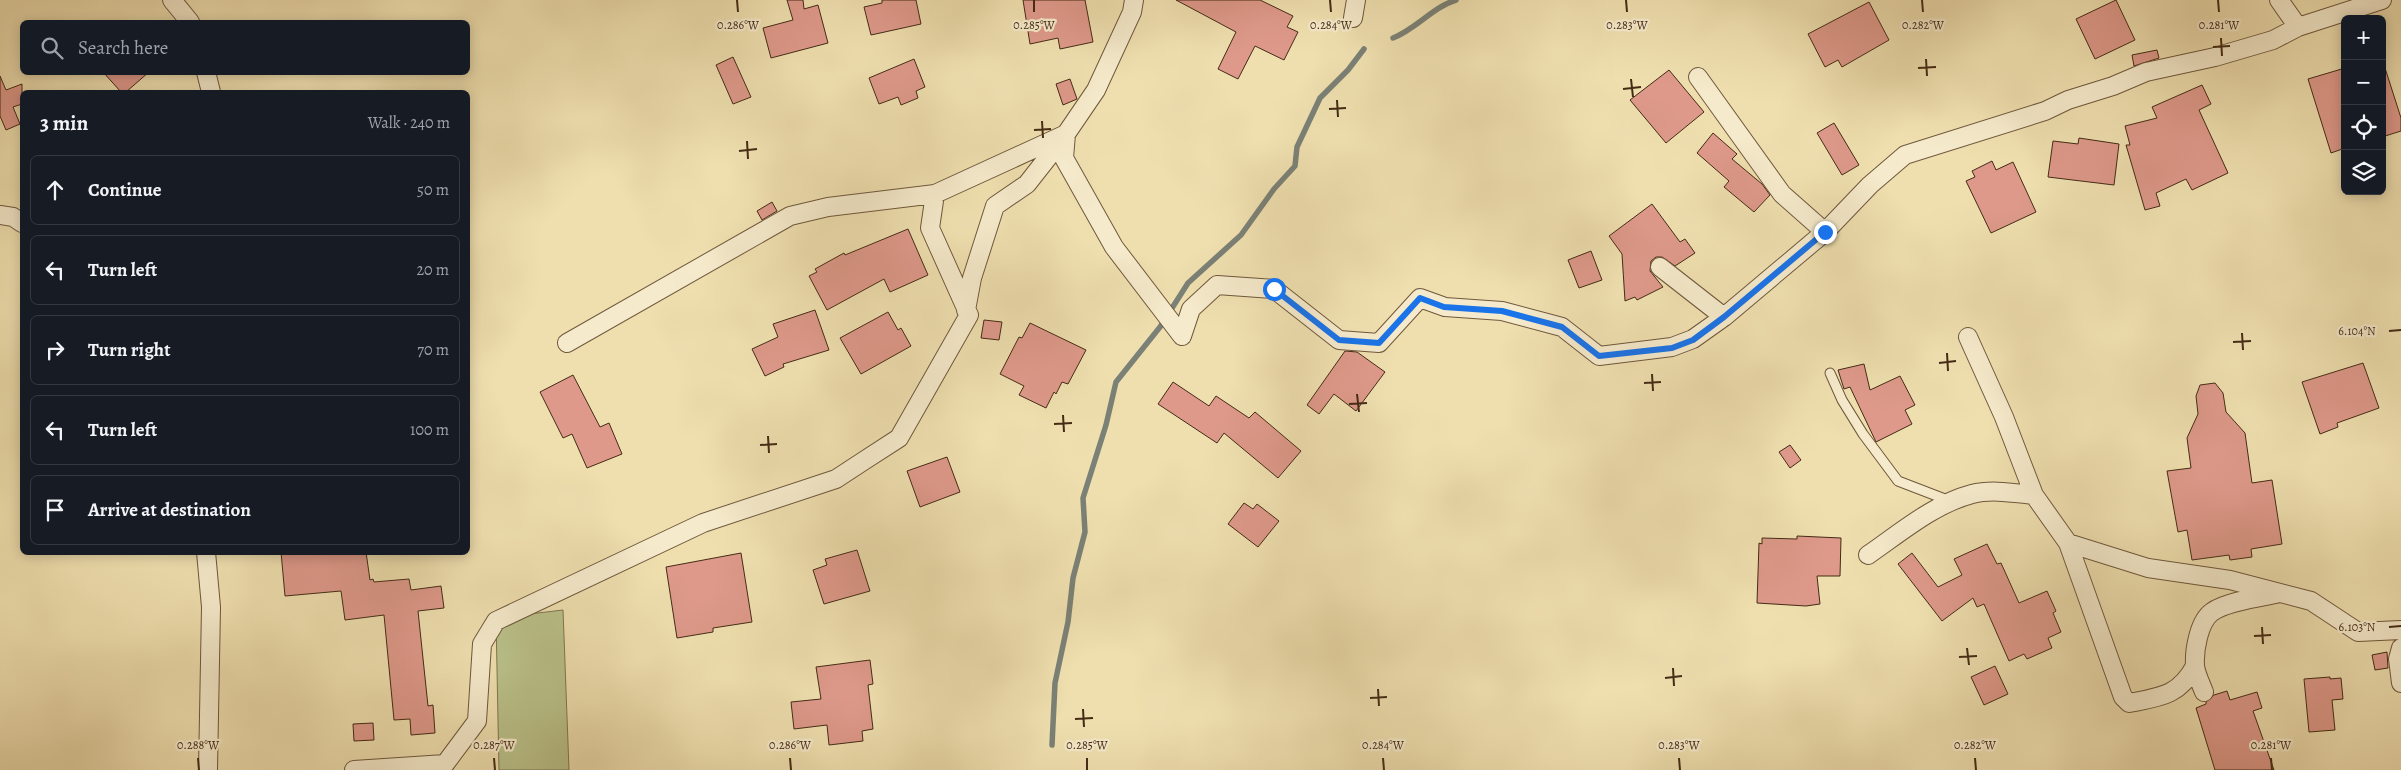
<!DOCTYPE html>
<html lang="en">
<head>
<meta charset="utf-8">
<style>
	:root { --surface:#171b24; --page:#20242c; --text:#f1f3f6; --muted:#9ea1a6; --line:#363941 }
	body { margin:0; font-family:Alegreya,serif; background:var(--page); color:var(--text) }
	.controls { position:absolute; right:15px; top:15px; display:grid; overflow:hidden; border-radius:8px; box-shadow:0 2px 12px #0003 }
	.controls button { width:45px; height:45px; display:grid; place-items:center; padding:0; border:0; border-bottom:1px solid var(--line); background:var(--surface); color:var(--text); font:25px sans-serif }
	.stop { position:absolute; width:15px; height:15px; margin:-11px; border:4px solid #1a73e8; border-radius:50%; background:#fff }
	.stop.end { background:#1a73e8; border-color:#fff; box-shadow:0 1px 5px #0008 }
	.list { margin:0; padding:0; list-style:none }
	h2 { display:flex; justify-content:space-between; align-items:center; height:65px; margin:0; padding:0 20px; font-size:21px }
	h2 small { font-size:16px; font-weight:400; color:var(--muted) }
	.list li { display:grid; grid-template-columns:32px 1fr auto; gap:15px; align-items:center; box-sizing:border-box; height:70px; margin:0 10px 10px; padding:0 10px; border:1px solid var(--line); border-radius:8px }
	.list b { display:block; font-size:19px; white-space:nowrap }
	.list em { font-size:16px; font-style:normal; color:var(--muted) }
	.icon { flex:none; width:28px; height:28px; fill:none; stroke:currentColor; stroke-width:2; stroke-linecap:round; stroke-linejoin:round }
	.map { position:relative; flex:none; width:2401px; height:770px; overflow:hidden }
	.search { position:absolute; background:var(--surface); box-shadow:0 2px 12px #0003; left:20px; top:20px; width:450px; height:55px; display:flex; align-items:center; gap:12px; box-sizing:border-box; padding:0 18px; border-radius:8px; color:var(--muted); font-size:19px }
	.panel { position:absolute; background:var(--surface); box-shadow:0 2px 12px #0003; left:20px; top:90px; width:450px; height:465px; border-radius:8px }
	.map>svg:first-child { display:block }
</style>
</head>
<body>
<div class="map">
<svg width="2401" height="770" viewBox="0 0 2401 770">
	<rect width="100%" height="100%" fill="#efdfaf"/>
	<filter id="stains"><feTurbulence type="fractalNoise" baseFrequency=".004" numOctaves="4"/><feColorMatrix values="0 0 0 0 .2 0 0 0 0 .09 0 0 0 0 .02 0 0 0 .5 -.17"/></filter>
	<radialGradient id="worn" r=".72"><stop offset=".6" stop-color="#630" stop-opacity="0"/><stop offset="1" stop-color="#630" stop-opacity=".3"/></radialGradient>
	<path fill="#bac18a" stroke="#7f7650" d="M 563,610 L 569,770 L 499,770 L 496,618 Z"/>
	<g fill="none" stroke-linecap="round" stroke-linejoin="round">
		<path stroke="#7b8176" stroke-width="5.5" d="M 1393,38 C 1416,29 1433,7 1456,0
			M 1052,745 L 1055,683 L 1068,622 L 1073,578 L 1085,532 L 1083,498 L 1106,425 L 1116,382 L 1160,327 L 1188,283 L 1241,235 L 1274,189 L 1295,166 L 1297,147 L 1320,98 L 1348,70 L 1364,49"/>
	</g>
	<path fill="#de998a" stroke="#442b15" d="M 787,0 L 803,0 L 804,9 L 818,5 L 828,43 L 771,58 L 763,28 L 793,20 Z
		M 882,0 L 916,0 L 921,24 L 871,35 L 864,7 L 882,3 Z
		M 1023,0 L 1085,0 L 1093,42 L 1060,49 L 1058,38 L 1030,44 Z
		M 1176,0 L 1260,0 L 1293,16 L 1287,27 L 1298,32 L 1284,60 L 1255,46 L 1238,79 L 1218,69 L 1236,32 Z
		M 2116,0 L 2135,40 L 2095,59 L 2076,19 Z
		M 1869,2 L 1889,40 L 1842,67 L 1838,60 L 1825,67 L 1808,34 Z
		M 2157,50 L 2159,58 L 2134,66 L 2132,55 Z
		M 733,57 L 751,97 L 733,104 L 716,65 Z
		M 914,59 L 925,87 L 916,91 L 918,98 L 901,105 L 898,97 L 879,104 L 869,78 Z
		M 2345,68 L 2345,148 L 2331,153 L 2308,79 Z
		M 2385,68 L 2401,118 L 2401,131 L 2382,137 L 2382,69 Z
		M 1669,70 L 1704,112 L 1666,143 L 1630,100 Z
		M 103,72 L 149,72 L 126,92 L 121,92 Z
		M 0,76 L 6,90 L 22,84 L 22,104 L 13,107 L 20,124 L 6,130 L 0,116 Z
		M 1070,79 L 1077,99 L 1063,105 L 1056,84 Z
		M 2202,85 L 2211,104 L 2199,110 L 2228,173 L 2192,190 L 2186,179 L 2156,193 L 2160,206 L 2145,210 L 2126,145 L 2130,145 L 2125,126 L 2157,118 L 2152,107 Z
		M 1834,123 L 1859,165 L 1842,175 L 1817,133 Z
		M 1713,133 L 1737,154 L 1732,159 L 1762,184 L 1770,195 L 1754,212 L 1724,187 L 1729,181 L 1697,153 Z
		M 2079,138 L 2119,144 L 2114,185 L 2048,177 L 2053,141 L 2078,144 Z
		M 1992,161 L 1996,170 L 2013,162 L 2036,212 L 1991,233 L 1966,181 L 1975,177 L 1972,171 Z
		M 772,202 L 777,211 L 762,220 L 757,211 Z
		M 1652,204 L 1680,242 L 1685,239 L 1695,253 L 1675,266 L 1662,257 L 1656,257 L 1651,261 L 1650,271 L 1663,287 L 1637,300 L 1635,297 L 1625,301 L 1622,254 L 1609,236 Z
		M 908,229 L 928,275 L 890,292 L 884,279 L 827,310 L 809,276 L 817,272 L 815,269 L 844,253 L 845,255 Z
		M 1591,251 L 1602,280 L 1579,288 L 1568,260 Z
		M 815,310 L 829,350 L 783,364 L 784,367 L 765,376 L 752,349 L 778,337 L 773,324 Z
		M 888,312 L 898,330 L 901,328 L 911,346 L 861,374 L 840,338 Z
		M 984,320 L 1002,322 L 999,340 L 981,338 Z
		M 1030,323 L 1086,350 L 1068,384 L 1062,382 L 1056,394 L 1054,392 L 1046,408 L 1019,395 L 1024,386 L 1000,374 L 1019,337 L 1022,338 Z
		M 1345,351 L 1357,352 L 1385,372 L 1356,411 L 1334,394 L 1319,414 L 1307,405 Z
		M 2363,363 L 2379,408 L 2337,423 L 2338,427 L 2320,434 L 2302,382 Z
		M 1864,364 L 1870,390 L 1900,376 L 1915,405 L 1905,410 L 1912,424 L 1876,442 L 1850,387 L 1844,389 L 1838,370 Z
		M 573,375 L 600,427 L 609,423 L 622,454 L 587,468 L 572,434 L 563,438 L 540,392 Z
		M 1173,382 L 1209,406 L 1216,396 L 1249,418 L 1255,412 L 1301,451 L 1278,478 L 1224,433 L 1217,443 L 1158,404 Z
		M 2215,383 L 2223,393 L 2226,412 L 2245,433 L 2252,483 L 2272,480 L 2282,544 L 2251,549 L 2252,557 L 2230,560 L 2229,555 L 2192,560 L 2187,530 L 2178,532 L 2167,471 L 2191,468 L 2187,438 L 2198,414 L 2196,396 L 2200,385 Z
		M 1790,445 L 1801,460 L 1790,468 L 1779,452 Z
		M 947,457 L 960,492 L 920,507 L 907,471 Z
		M 1244,503 L 1253,509 L 1257,504 L 1279,521 L 1258,547 L 1228,524 Z
		M 1797,536 L 1841,538 L 1840,576 L 1817,576 L 1820,604 L 1806,606 L 1757,603 L 1759,543 L 1762,544 L 1762,538 L 1797,539 Z
		M 1987,544 L 1997,564 L 2001,563 L 2019,603 L 2047,591 L 2056,611 L 2053,613 L 2061,632 L 2048,638 L 2052,648 L 2027,659 L 2024,654 L 2009,661 L 1984,604 L 1977,607 L 1973,598 L 1942,621 L 1898,564 L 1912,553 L 1938,587 L 1962,575 L 1954,559 Z
		M 857,550 L 870,591 L 824,604 L 813,570 L 827,565 L 825,559 Z
		M 281,552 L 366,552 L 370,580 L 373,579 L 374,582 L 409,579 L 411,590 L 441,586 L 444,608 L 418,611 L 428,706 L 433,705 L 435,733 L 411,735 L 410,719 L 394,720 L 384,615 L 345,620 L 341,591 L 285,596 Z
		M 741,553 L 752,622 L 713,628 L 713,632 L 677,638 L 666,567 Z
		M 2387,652 L 2388,668 L 2375,670 L 2372,655 Z
		M 870,660 L 873,684 L 868,685 L 873,729 L 862,731 L 863,741 L 829,745 L 827,725 L 794,729 L 791,702 L 821,699 L 816,667 Z
		M 1995,666 L 2008,694 L 1984,705 L 1971,677 Z
		M 2330,677 L 2330,679 L 2341,678 L 2343,699 L 2332,700 L 2335,730 L 2309,732 L 2304,679 Z
		M 2227,691 L 2230,700 L 2257,692 L 2262,708 L 2253,711 L 2274,770 L 2215,770 L 2196,708 L 2206,704 L 2206,702 L 2214,695 Z
		M 373,723 L 374,740 L 354,741 L 353,724 Z"/>
	<g fill="none" stroke-linecap="round" stroke-linejoin="round">
		<g stroke="#6f583c" stroke-width="11">
			<path id="lane" d="M 1830,373 L 1842,400 L 1863,434 L 1898,481 L 1950,501"/>
		</g>
		<g stroke="#6f583c" stroke-width="20">
			<path id="street" d="M 172,0 L 190,22
				M 2279,0 L 2298,27
				M 1353,18 L 1356,0
				M 206,72 L 211,92
				M 1698,77 L 1782,194 L 1825,232
				M 1066,134 L 1064,158 L 1114,247 L 1182,336
				M 0,215 L 13,217 L 22,223
				M 1660,267 L 1724,317
				M 966,310 L 972,278 L 995,206 L 1027,184 L 1064,137
				M 1182,336 L 1191,309 L 1217,285 L 1274,289 L 1339,340 L 1379,343 L 1420,298 L 1445,307 L 1502,311 L 1562,327 L 1599,356 L 1672,347 L 1693,339 L 1724,317 L 1825,232 L 1870,185 L 1905,155 L 2045,111 L 2068,100 L 2113,86 L 2146,72 L 2215,57 L 2273,40 L 2298,27 L 2382,0
				M 1968,337 L 2004,417 L 2034,495
				M 567,343 L 790,216 L 828,207 L 935,194
				M 2068,543 L 2123,697 L 2129,703 C 2160,697 2179,696 2195,666
				M 206,552 L 211,607 L 208,770
				M 1868,555 C 1900,533 1934,504 1972,494 C 1992,489 2014,493 2034,495 L 2068,543 L 2148,568 L 2230,580 L 2311,601 L 2358,632 L 2401,630
				M 2401,648 L 2398,659 L 2401,683
				M 2204,692 C 2201,684 2196,674 2195,666 C 2194,650 2199,621 2212,612 C 2225,602 2260,597 2276,594
				M 354,770 L 445,764 L 477,721 L 482,644 L 496,621 L 703,523 L 836,479 L 865,460 L 899,438 L 969,315 L 930,228 L 935,194 L 1066,134 L 1096,90 L 1132,12 L 1134,0"/>
		</g>
		<use href="#lane" stroke="#f5eacb" stroke-width="9"/>
		<use href="#street" stroke="#f5eacb" stroke-width="18"/>
	</g>
	<g fill="none" stroke-linecap="round" stroke-linejoin="round">
		<path stroke="#1a73e8" stroke-width="6" d="M 1274,289 L 1339,340 L 1379,343 L 1420,298 L 1444,307 L 1502,311 L 1562,327 L 1599,356 L 1672,348 L 1693,340 L 1724,317 L 1825,232"/>
	</g>
	<path fill="none" stroke="#442b15" stroke-width="2" d="M 737,0 L 738,12M 1034,0 L 1034,12M 1330,0 L 1331,12M 1626,0 L 1627,12M 1922,0 L 1923,12M 2218,0 L 2219,12M 2221,38 L 2222,56M 2213,47 L 2230,46M 1926,59 L 1927,76M 1918,68 L 1936,67M 1631,79 L 1633,97M 1623,89 L 1641,87M 1337,100 L 1338,117M 1329,109 L 1346,108M 1042,121 L 1043,138M 1034,130 L 1051,129M 747,141 L 748,159M 739,151 L 757,149M 2389,331 L 2401,330M 2242,333 L 2243,350M 2233,342 L 2251,341M 1947,353 L 1948,371M 1939,363 L 1956,361M 1652,374 L 1653,391M 1644,383 L 1661,382M 1357,394 L 1359,412M 1349,404 L 1367,403M 1063,415 L 1064,432M 1054,424 L 1072,423M 768,436 L 769,453M 760,445 L 777,444M 2262,627 L 2263,644M 2389,627 L 2401,626M 2254,636 L 2271,635M 1967,648 L 1969,665M 1959,657 L 1977,656M 1673,668 L 1674,686M 1665,678 L 1682,676M 1378,689 L 1379,706M 1370,698 L 1387,697M 1083,709 L 1084,727M 1075,719 L 1093,718M 198,758 L 199,770M 494,758 L 495,770M 790,758 L 791,770M 1087,758 L 1087,770M 1383,758 L 1384,770M 1679,758 L 1680,770M 1975,758 L 1976,770M 2271,758 L 2272,770"/>
	<g font-size="12" text-anchor="middle" fill="#442b15" stroke="#f5eacb" stroke-width="4.5" stroke-linejoin="round" paint-order="stroke">
		<text x="738" y="29">0.286°W</text>
		<text x="1034" y="29">0.285°W</text>
		<text x="1331" y="29">0.284°W</text>
		<text x="1627" y="29">0.283°W</text>
		<text x="1923" y="29">0.282°W</text>
		<text x="2219" y="29">0.281°W</text>
		<text x="2357" y="335">6.104°N</text>
		<text x="2357" y="631">6.103°N</text>
		<text x="198" y="749">0.288°W</text>
		<text x="494" y="749">0.287°W</text>
		<text x="790" y="749">0.286°W</text>
		<text x="1087" y="749">0.285°W</text>
		<text x="1383" y="749">0.284°W</text>
		<text x="1679" y="749">0.283°W</text>
		<text x="1975" y="749">0.282°W</text>
		<text x="2271" y="749">0.281°W</text>
	</g>
	<rect width="100%" height="100%" filter="url(#stains)"/>
	<rect width="100%" height="100%" fill="url(#worn)"/>
</svg>
<div class="controls">
<button>+</button>
<button>−</button>
<button><svg class="icon" aria-label="locate" viewBox="0 0 24 24"><circle cx="12" cy="12" r="6"/><path d="M12 2v4M12 18v4M2 12h4M18 12h4"/></svg></button>
<button><svg class="icon" aria-label="layers" viewBox="0 0 24 24"><path d="M12 4l9 5-9 5-9-5zM3 14l9 5 9-5"/></svg></button>
</div>
<div class="stop" style="left:1274px;top:289px"></div>
<div class="stop end" style="left:1825px;top:232px"></div>
<div class="search"><svg class="icon" aria-label="search" viewBox="0 0 24 24"><circle cx="10" cy="10" r="6"/><path d="M15 15l6 6"/></svg>Search here</div>
<section class="panel">
<h2>3 min<small>Walk · 240 m</small></h2>
<ul class="list">
<li><svg class="icon" aria-label="ahead" viewBox="0 0 24 24"><path d="M12 20V5M6 11l6-6 6 6"/></svg><div><b>Continue</b></div><em>50 m</em></li>
<li><svg class="icon" aria-label="left" viewBox="0 0 24 24"><path d="M17 20v-9H6M10 6l-5 5 5 5"/></svg><div><b>Turn left</b></div><em>20 m</em></li>
<li><svg class="icon" aria-label="right" viewBox="0 0 24 24"><path d="M7 20v-9h11M14 6l5 5-5 5"/></svg><div><b>Turn right</b></div><em>70 m</em></li>
<li><svg class="icon" aria-label="left" viewBox="0 0 24 24"><path d="M17 20v-9H6M10 6l-5 5 5 5"/></svg><div><b>Turn left</b></div><em>100 m</em></li>
<li><svg class="icon" aria-label="arrive" viewBox="0 0 24 24"><path d="M6 21V4h12l-3 4 3 4H6"/></svg><div><b>Arrive at destination</b></div></li>
</ul>
</section>
</div>
</body>
</html>
